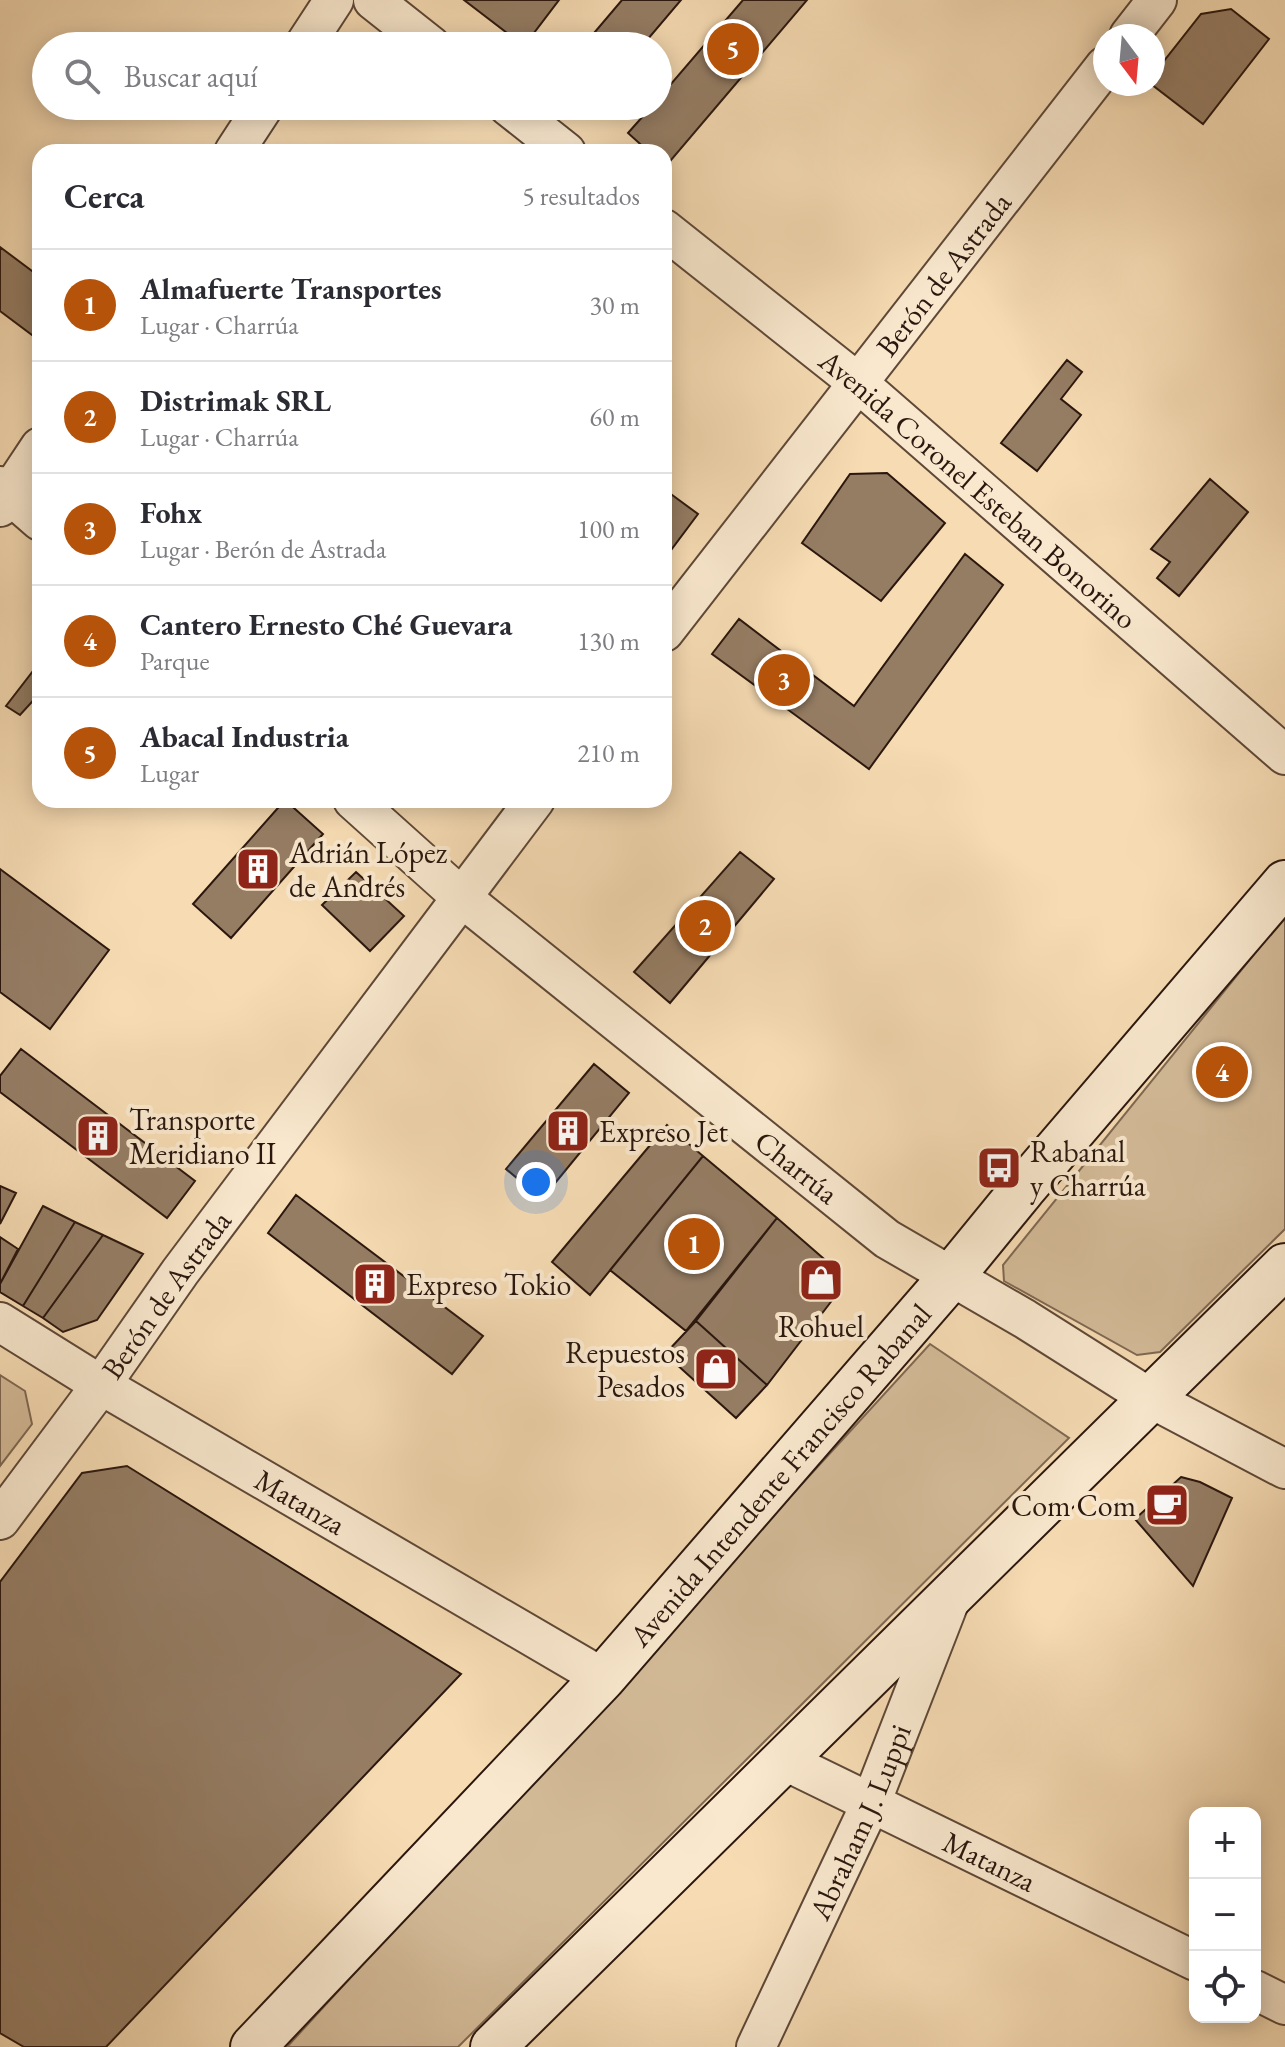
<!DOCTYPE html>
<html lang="es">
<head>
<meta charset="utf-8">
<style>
	:root { --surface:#fff; --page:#f7f7f7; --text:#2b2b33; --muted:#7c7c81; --line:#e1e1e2; --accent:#b45309 }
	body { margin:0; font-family:"EB Garamond",serif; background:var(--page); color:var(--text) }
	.controls { position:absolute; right:24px; bottom:24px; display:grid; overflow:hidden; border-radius:16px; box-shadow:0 4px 20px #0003 }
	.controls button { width:72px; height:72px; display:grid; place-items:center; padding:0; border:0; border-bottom:2px solid var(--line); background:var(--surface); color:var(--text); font:40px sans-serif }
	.compass { position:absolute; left:1093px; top:24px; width:72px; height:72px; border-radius:50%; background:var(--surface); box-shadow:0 4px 20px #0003; rotate:164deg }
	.you { position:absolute; left:536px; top:1182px; width:28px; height:28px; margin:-20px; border:6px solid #fff; border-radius:50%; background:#1a73e8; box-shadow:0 0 0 12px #1a73e833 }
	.badge { display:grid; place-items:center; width:52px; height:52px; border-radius:50%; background:var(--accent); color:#fff; font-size:26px; font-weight:700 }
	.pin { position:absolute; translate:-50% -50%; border:4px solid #fff; box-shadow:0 2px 8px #0006 }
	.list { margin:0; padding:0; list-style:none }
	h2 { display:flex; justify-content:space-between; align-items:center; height:104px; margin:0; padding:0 32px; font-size:34px }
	h2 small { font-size:26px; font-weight:400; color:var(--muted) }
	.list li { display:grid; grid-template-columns:52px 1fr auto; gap:24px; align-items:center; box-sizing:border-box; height:112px; padding:0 32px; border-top:2px solid var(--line) }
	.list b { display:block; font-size:30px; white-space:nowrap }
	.list p { margin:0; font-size:26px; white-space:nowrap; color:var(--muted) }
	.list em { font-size:26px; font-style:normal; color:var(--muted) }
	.icon { flex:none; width:44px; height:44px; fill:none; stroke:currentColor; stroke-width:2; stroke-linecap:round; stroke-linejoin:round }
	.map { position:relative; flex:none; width:1285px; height:2047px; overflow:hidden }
	.search { position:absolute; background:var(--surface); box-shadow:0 4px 20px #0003; left:32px; top:32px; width:640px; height:88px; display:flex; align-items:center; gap:20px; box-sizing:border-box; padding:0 28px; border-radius:44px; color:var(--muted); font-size:30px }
	.panel { position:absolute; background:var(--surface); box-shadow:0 4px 20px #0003; left:32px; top:144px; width:640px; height:664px; border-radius:24px }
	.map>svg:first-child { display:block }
</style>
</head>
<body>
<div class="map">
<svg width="1285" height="2047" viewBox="0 0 1285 2047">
	<rect width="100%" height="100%" fill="#f6dbb3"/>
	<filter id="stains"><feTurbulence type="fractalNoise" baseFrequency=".0025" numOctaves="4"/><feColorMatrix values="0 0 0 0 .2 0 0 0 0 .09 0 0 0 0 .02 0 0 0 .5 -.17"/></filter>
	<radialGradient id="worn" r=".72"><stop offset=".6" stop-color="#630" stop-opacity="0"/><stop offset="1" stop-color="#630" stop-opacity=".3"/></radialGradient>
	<path fill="#d3ba97" stroke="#7f6852" stroke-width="2" d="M 1285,916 L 1285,1229 L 1160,1352 L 1137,1355 L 1004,1281 L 1003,1265 Z
		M 930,1344 L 1069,1438 L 458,2047 L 287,2047 Z
		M 0,1375 L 25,1391 L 32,1424 L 0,1466 Z"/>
	<path fill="#957d64" stroke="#2b170e" stroke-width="2" d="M 464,0 L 559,0 L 524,46 Z
		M 622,0 L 681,0 L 642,46 L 583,46 Z
		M 743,0 L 807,0 L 666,166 L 664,152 L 649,152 L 628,133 L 652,106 L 658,106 L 658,99 Z
		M 1231,9 L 1269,39 L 1203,124 L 1151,84 L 1153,75 L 1201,14 Z
		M 0,247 L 40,277 L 40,341 L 0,311 Z
		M 1067,360 L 1082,372 L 1061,399 L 1081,415 L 1037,471 L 1001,443 Z
		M 887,473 L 945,523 L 881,601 L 802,543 L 850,474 Z
		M 1210,479 L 1248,512 L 1179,596 L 1157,578 L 1170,562 L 1151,549 Z
		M 664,489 L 698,514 L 668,554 L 664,551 Z
		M 965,554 L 1003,585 L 869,769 L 712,654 L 739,619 L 854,706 Z
		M 40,662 L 40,693 L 20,715 L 6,706 Z
		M 285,800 L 323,834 L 231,938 L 193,904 Z
		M 740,852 L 774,879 L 670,1003 L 634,972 Z
		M 0,869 L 109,950 L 50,1029 L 0,992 Z
		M 356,872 L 404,916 L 370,951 L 322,905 Z
		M 21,1049 L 195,1181 L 167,1218 L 0,1092 L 0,1076 Z
		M 594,1064 L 629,1093 L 542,1199 L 506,1169 Z
		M 667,1125 L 703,1156 L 590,1295 L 552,1262 Z
		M 703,1156 L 777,1218 L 686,1331 L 610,1270 Z
		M 0,1186 L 16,1193 L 0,1224 Z
		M 296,1195 L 483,1336 L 452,1374 L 268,1233 Z
		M 43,1206 L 75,1222 L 23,1306 L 0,1292 L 0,1284 Z
		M 777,1218 L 839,1272 L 840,1290 L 767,1385 L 696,1321 Z
		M 75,1222 L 103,1235 L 43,1318 L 23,1306 Z
		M 103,1235 L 143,1254 L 97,1320 L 63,1332 L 43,1318 Z
		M 0,1237 L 18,1249 L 0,1284 Z
		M 696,1321 L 767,1385 L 736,1418 L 665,1354 Z
		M 127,1466 L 461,1674 L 106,2047 L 24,2047 L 0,2033 L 0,1582 L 82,1473 Z
		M 1181,1477 L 1200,1482 L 1232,1498 L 1193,1586 L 1135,1519 Z"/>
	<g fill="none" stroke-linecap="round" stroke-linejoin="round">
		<g stroke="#5e4837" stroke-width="42">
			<g id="minor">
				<path d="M 373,0 L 431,46"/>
				<path d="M 1129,36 L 1157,0"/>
				<path d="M 304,46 L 334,0"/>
				<path d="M 508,106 L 566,152"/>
				<path d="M 234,152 L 264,106"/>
				<path id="s1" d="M 664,229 L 857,382 L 1285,755"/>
				<path d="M 0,486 L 40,521"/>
				<path d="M 0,507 L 40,447"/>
				<path id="s2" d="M 664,632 L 1105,66"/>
				<path id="s3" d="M 353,800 L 461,897 L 887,1239 L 1025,1319 L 1150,1398 L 1285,1469"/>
				<path id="s4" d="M 0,1322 L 101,1385 L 603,1678"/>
				<path id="s5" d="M 0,1520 L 101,1385 L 180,1272 L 535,800"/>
				<path id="s6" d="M 783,1760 L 1195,1961"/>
				<path d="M 1255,1990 L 1285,2005"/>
				<path id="s7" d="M 756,2047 L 871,1803 L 952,1595"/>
			</g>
		</g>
		<g stroke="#2b170e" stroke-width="48">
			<g id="secondary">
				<path id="s8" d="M 253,2047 L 603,1678 L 951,1277 L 1023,1189 L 1285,883"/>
				<path d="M 493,2047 L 1285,1266"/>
			</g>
		</g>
		<use href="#minor" stroke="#f9e8ce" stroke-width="38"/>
		<use href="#secondary" stroke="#f9e8ce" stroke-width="44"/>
	</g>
	<defs>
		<g id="building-square" transform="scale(2.3)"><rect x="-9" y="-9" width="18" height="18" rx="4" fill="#8f2418" stroke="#f9e8ce"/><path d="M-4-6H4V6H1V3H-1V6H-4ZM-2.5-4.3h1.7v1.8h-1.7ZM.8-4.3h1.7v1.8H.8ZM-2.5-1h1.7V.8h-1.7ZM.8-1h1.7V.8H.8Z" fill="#fff"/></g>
		<g id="bus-square" transform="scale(2.3)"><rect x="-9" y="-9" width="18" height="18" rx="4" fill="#8f2418" stroke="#f9e8ce"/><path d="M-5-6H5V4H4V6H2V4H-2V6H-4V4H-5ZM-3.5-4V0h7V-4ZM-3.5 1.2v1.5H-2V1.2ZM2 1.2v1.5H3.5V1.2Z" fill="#fff"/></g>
		<g id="shop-square" transform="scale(2.3)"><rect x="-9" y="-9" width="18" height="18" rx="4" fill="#8f2418" stroke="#f9e8ce"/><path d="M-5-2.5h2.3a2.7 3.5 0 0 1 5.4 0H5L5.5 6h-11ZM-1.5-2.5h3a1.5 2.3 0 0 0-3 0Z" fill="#fff"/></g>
		<g id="cafe-square" transform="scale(2.3)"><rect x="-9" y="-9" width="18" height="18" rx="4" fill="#8f2418" stroke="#f9e8ce"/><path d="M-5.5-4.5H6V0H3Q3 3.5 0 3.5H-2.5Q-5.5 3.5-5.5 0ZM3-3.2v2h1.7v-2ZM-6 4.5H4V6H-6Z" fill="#fff"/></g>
	</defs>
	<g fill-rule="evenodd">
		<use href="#building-square" x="258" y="869"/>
		<use href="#building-square" x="568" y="1131"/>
		<use href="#building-square" x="98" y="1136"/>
		<use href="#bus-square" x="999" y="1168"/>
		<use href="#shop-square" x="821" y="1280"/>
		<use href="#building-square" x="375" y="1284"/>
		<use href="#shop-square" x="716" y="1369"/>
		<use href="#cafe-square" x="1167" y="1505"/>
	</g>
	<g text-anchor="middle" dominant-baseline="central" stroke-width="8" stroke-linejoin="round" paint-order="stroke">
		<g font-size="30" fill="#2b170e" stroke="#f9e8ce">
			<text stroke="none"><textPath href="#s2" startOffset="454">Berón de Astrada</textPath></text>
			<text stroke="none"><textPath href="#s1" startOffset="408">Avenida Coronel Esteban Bonorino</textPath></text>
			<text stroke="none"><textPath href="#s3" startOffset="576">Charrúa</textPath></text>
			<text stroke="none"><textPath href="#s5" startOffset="280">Berón de Astrada</textPath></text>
			<text stroke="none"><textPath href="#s8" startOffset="778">Avenida Intendente Francisco Rabanal</textPath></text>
			<text stroke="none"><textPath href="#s4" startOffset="350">Matanza</textPath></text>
			<text stroke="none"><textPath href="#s7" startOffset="248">Abraham J. Luppi</textPath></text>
			<text stroke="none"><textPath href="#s6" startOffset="230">Matanza</textPath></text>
		</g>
		<g font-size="30" fill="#2b170e" stroke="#f9e8ce" text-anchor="start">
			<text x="289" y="852">Adrián López<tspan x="289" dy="34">de Andrés</tspan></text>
			<text x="129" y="1119">Transporte<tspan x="129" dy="34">Meridiano II</tspan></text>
			<text x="599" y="1131">Expreso Jet</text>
			<text x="1030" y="1151">Rabanal<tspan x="1030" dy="34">y Charrúa</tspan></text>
			<text x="406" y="1284">Expreso Tokio</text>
			<text x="821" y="1326" text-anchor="middle">Rohuel</text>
			<text x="685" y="1352" text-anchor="end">Repuestos<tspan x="685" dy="34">Pesados</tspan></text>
			<text x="1136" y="1505" text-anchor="end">Com Com</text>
		</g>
	</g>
	<rect width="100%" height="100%" filter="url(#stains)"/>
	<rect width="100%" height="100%" fill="url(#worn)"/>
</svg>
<div class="controls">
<button>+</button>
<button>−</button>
<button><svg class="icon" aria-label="locate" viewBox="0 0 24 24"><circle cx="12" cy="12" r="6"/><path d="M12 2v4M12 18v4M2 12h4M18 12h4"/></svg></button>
</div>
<svg class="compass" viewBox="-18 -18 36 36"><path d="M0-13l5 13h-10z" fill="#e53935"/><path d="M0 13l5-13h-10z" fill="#7c7c81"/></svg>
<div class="you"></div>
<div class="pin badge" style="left:694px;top:1244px">1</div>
<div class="pin badge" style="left:705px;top:926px">2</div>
<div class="pin badge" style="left:784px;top:680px">3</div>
<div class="pin badge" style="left:1222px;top:1072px">4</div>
<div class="pin badge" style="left:733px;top:49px">5</div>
<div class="search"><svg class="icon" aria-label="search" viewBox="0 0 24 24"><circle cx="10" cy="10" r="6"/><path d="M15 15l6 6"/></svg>Buscar aquí</div>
<section class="panel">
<h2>Cerca<small>5 resultados</small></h2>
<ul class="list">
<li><span class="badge">1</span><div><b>Almafuerte Transportes</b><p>Lugar · Charrúa</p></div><em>30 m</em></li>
<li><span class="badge">2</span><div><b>Distrimak SRL</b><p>Lugar · Charrúa</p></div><em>60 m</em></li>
<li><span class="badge">3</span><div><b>Fohx</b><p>Lugar · Berón de Astrada</p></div><em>100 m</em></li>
<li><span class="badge">4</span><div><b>Cantero Ernesto Ché Guevara</b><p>Parque</p></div><em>130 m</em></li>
<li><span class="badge">5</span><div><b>Abacal Industria</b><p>Lugar</p></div><em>210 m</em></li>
</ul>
</section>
</div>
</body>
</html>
